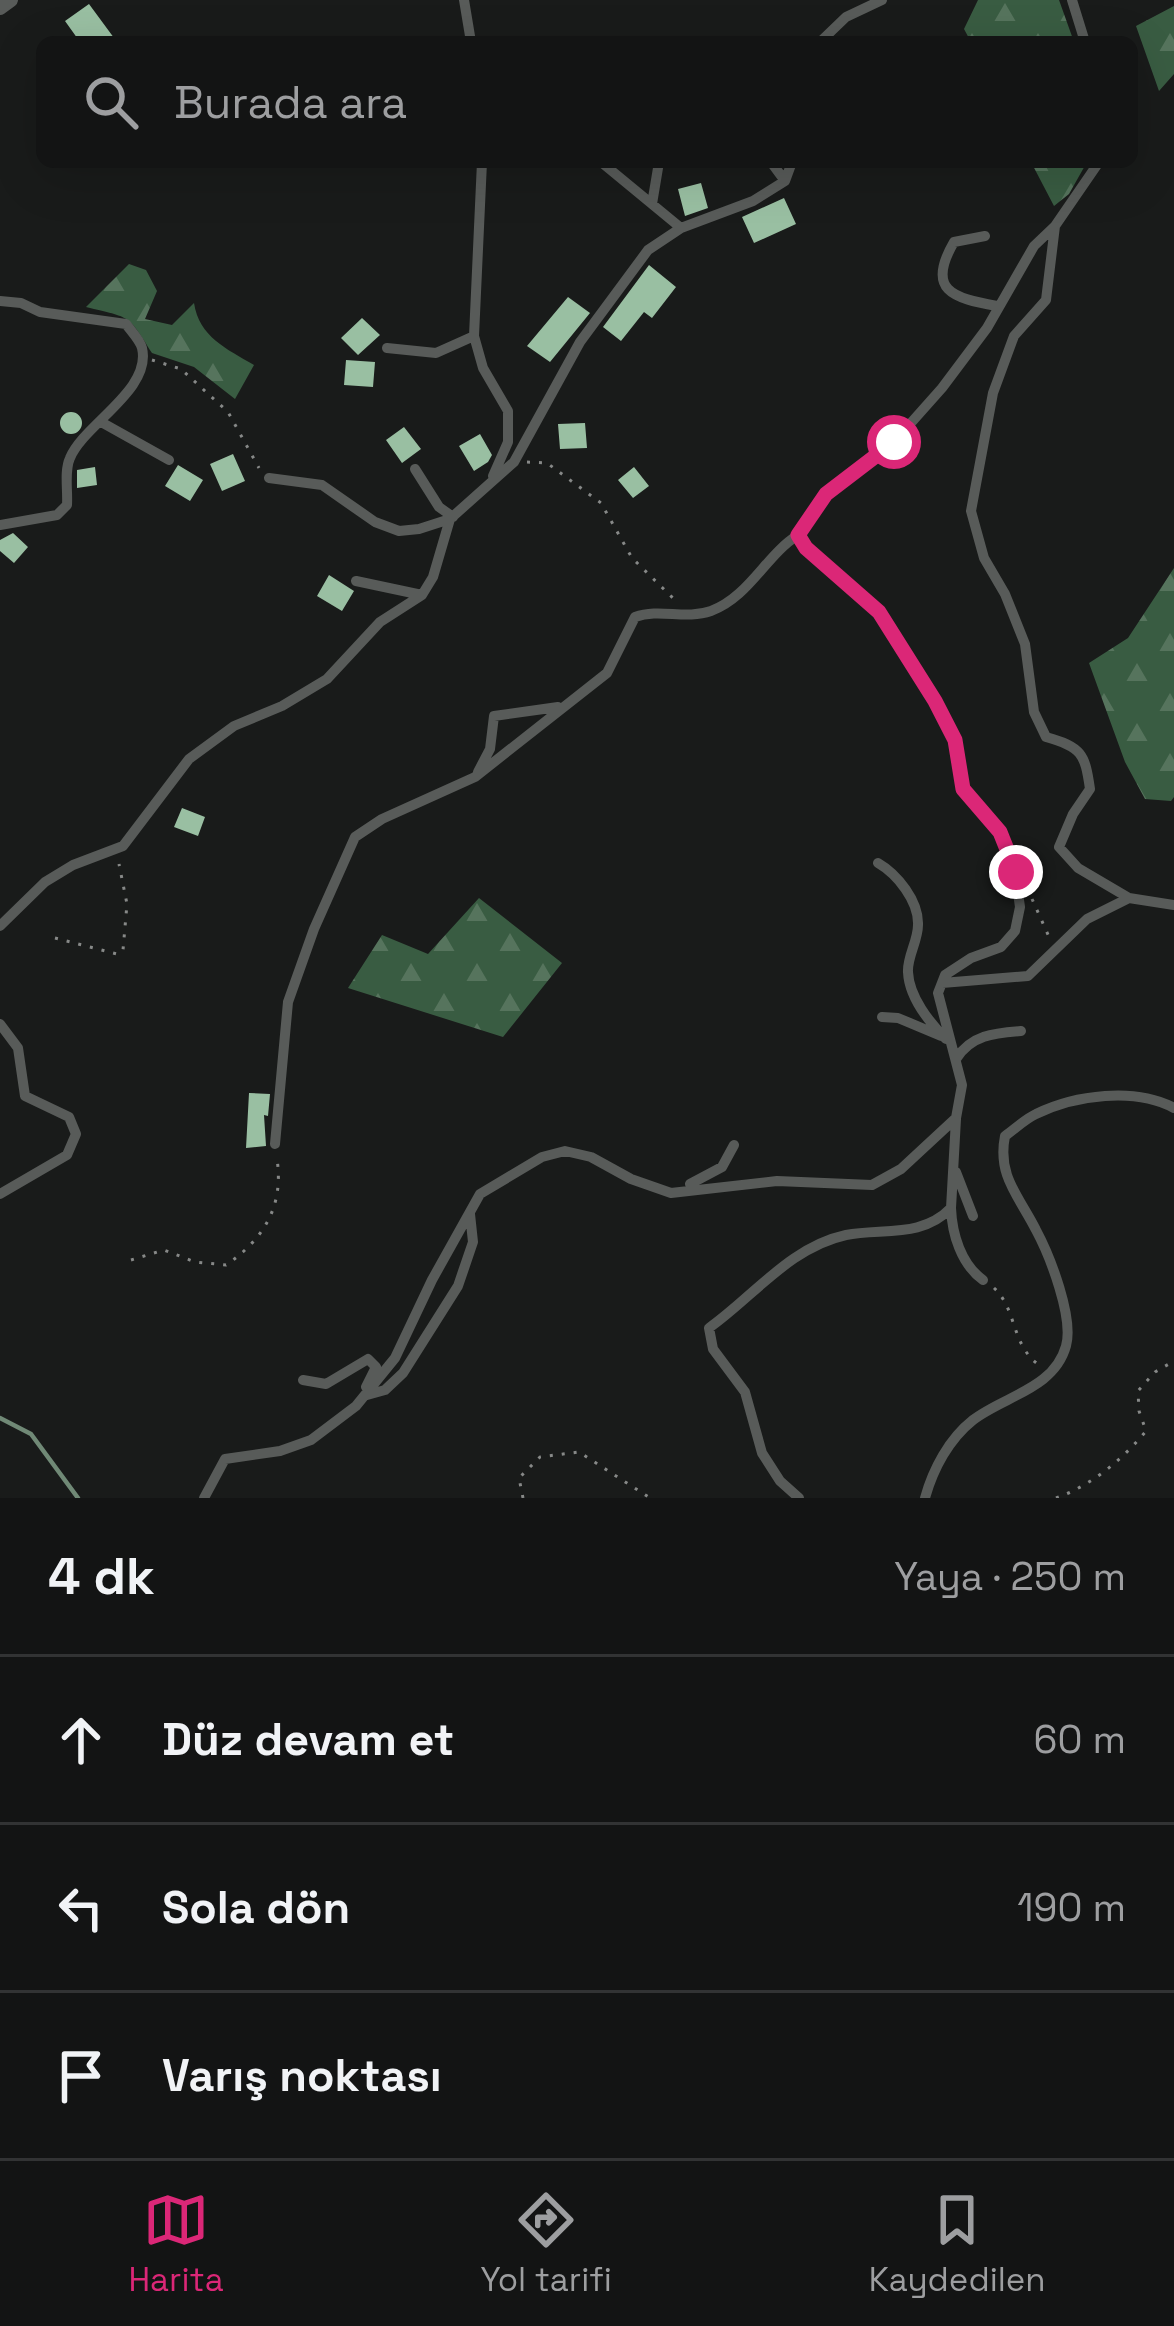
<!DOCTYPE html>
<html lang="tr">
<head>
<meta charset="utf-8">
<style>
	:root { --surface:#131414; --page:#202122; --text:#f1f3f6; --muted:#9d9ea0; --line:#323334; --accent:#db2777 }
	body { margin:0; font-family:"Space Grotesk",sans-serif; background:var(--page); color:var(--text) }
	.stop { position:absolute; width:36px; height:36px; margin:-27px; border:9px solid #db2777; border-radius:50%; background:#fff }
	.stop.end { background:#db2777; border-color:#fff; box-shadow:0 3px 12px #0008 }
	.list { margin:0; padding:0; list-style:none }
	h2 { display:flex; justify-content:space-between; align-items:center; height:156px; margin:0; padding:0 48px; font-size:51px }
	h2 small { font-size:39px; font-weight:400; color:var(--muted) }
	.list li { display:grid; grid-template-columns:78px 1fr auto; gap:36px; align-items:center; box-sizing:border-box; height:168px; padding:0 48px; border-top:3px solid var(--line) }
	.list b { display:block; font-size:45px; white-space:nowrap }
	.list em { font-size:39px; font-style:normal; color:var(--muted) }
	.icon { flex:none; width:66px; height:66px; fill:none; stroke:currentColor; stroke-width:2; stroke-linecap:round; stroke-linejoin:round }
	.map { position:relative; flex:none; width:1174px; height:1498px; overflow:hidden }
	.search { position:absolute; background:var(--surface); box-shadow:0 12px 48px #0002; left:36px; right:36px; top:36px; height:132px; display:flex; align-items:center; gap:30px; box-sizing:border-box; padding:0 42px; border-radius:18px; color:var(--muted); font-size:45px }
	.sheet { height:660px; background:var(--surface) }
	nav { display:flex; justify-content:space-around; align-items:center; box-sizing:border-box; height:168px; border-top:3px solid var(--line); background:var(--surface); font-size:33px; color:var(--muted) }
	nav a { display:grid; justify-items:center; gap:6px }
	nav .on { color:var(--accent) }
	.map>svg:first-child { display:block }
</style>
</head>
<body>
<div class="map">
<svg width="1174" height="1498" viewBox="0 0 1174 1498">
	<defs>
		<pattern id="forest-firs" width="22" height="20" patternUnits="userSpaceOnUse" patternTransform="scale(3)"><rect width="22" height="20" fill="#395c42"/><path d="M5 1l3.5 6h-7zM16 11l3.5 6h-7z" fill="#56745d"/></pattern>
	</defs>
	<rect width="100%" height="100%" fill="#191b1a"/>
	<path fill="url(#forest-firs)" d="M 978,0 L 1059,0 L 1074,42 L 971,42 L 964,29 Z
		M 1174,6 L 1174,74 L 1159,91 L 1136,26 Z
		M 1031,162 L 1087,162 L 1069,194 L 1054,206 Z
		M 129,264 L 146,270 L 157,291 L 145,319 L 172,325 L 194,303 C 199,337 227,349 254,365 L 235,399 L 194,367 L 152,353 C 128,314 131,318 86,307 Z
		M 1174,568 L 1174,797 L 1171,801 L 1145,799 L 1125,762 L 1089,663 L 1128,638 Z
		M 479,898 L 562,963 L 503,1037 L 348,988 L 382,935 L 428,954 Z"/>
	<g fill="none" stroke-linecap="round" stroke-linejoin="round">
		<path stroke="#708976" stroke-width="4.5" d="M 0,1418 L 31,1434 L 78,1498"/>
	</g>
	<path fill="#99bfa2" d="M 89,4 L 117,42 L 80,42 L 65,21 Z
		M 701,183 L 708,208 L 685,216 L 678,189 Z
		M 784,198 L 796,224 L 754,243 L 742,217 Z
		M 649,265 L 676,287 L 652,318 L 644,312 L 621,341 L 603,327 Z
		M 568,297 L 590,313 L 550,362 L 527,346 Z
		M 362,318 L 380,335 L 358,355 L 341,338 Z
		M 346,360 L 375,362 L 373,387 L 344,385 Z
		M60 423a11 11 0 1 1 22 0a11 11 0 1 1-22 0Z
		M 585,423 L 587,448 L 560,449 L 558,424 Z
		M 404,427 L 421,449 L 402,463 L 386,440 Z
		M 480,434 L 492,455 L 488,462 L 474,471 L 459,446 Z
		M 233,454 L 245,481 L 222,491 L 210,464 Z
		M 178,465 L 203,480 L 190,501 L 165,486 Z
		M 95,467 L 97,485 L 77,488 L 77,470 Z
		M 634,467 L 649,486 L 633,498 L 618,480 Z
		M 13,533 L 28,547 L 14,563 L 0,551 L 0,540 Z
		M 329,575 L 354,591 L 342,611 L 317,596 Z
		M 182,808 L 205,817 L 198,836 L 174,827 Z
		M 249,1093 L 270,1094 L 268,1116 L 264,1115 L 266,1146 L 246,1148 Z"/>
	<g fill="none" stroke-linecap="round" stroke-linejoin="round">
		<path stroke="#878988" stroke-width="3" stroke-dasharray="3 9" stroke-linecap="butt" d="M 152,360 L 181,369 L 228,412 L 259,468
			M 527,462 L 547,463 L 601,503 L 632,558 L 676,601
			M 1032,899 L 1050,939
			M 55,938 L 117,954 L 123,950 L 127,904 L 119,864
			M 131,1260 L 164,1250 L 195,1262 L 226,1265 C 264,1239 284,1206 277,1159
			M 994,1288 C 1017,1309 1011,1345 1039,1365
			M 523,1498 L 519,1478 L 540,1457 L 579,1452 L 650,1498
			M 1056,1498 C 1092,1485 1122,1460 1146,1431 L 1139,1411 L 1138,1391 L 1155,1372 L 1174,1361"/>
		<path stroke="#585b59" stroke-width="10" d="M 464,0 L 471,42
			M 1072,0 L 1085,42
			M 820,42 L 846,17 L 882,0
			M 482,162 L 474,336 L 483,368 L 508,411 L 508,442 L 493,476
			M 601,162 L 681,228
			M 771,162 L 785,181
			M 652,204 L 659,162
			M 1055,226 L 1046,300 L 1014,336 L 993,393 L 971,511 L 984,558 L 1005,594 L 1025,644 L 1034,712 L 1046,737 C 1082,747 1085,754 1090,789 L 1073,814 L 1059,847 L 1078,868 L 1129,898
			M 985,236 L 954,242 C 926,290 952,298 997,306
			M 0,301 L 21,303 L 40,312 L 126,324 C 131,331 140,340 142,348 C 152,390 84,424 70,458 C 64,471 68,490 67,505 L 57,515 L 0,525
			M 387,348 L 436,353 L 474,336
			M 101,422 L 169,460
			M 415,469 L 439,507 L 453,517
			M 269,478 L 322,485 L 375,522 L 399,531 L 419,529 L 450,519
			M 356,581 L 422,595
			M 478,772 L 490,749 L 494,716 L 558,707
			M 878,863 C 897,874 919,901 918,925 C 918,941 907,957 908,972 C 909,997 930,1023 946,1039
			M 0,926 L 45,882 L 73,865 L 123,846 L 189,759 L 234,726 L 282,706 L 327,679 L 380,622 L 422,595 L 433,577 L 450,519 L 514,462 L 580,342 L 648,250 L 681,228 L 753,201 L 785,181 L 792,162
			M 942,983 L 1028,976 L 1087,919 L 1129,898 L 1174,905
			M 882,1017 L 898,1018 L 941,1036
			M 0,1024 L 18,1048 L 25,1096 L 69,1117 L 76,1134 L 67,1155 L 0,1194
			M 956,1059 C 971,1035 994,1033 1021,1031
			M 275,1144 L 288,1002 L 314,929 L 355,837 L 382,819 L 475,777 L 607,673 L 635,617 C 660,608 685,620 711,611 C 749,597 766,555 798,535
			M 956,1172 L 973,1216
			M 690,1184 L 722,1167 L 734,1145
			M 951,1208 C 952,1234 961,1264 983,1280
			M 303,1380 L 326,1384 L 368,1359 L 376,1367 L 366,1387
			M 367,1395 L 385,1390 L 403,1373 L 458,1286 L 473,1242 L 470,1214
			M 204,1498 L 225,1459 L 280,1451 L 311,1440 L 356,1406 L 395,1358 L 432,1280 L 480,1194 L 542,1157 L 565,1151 L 591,1157 L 631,1179 L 671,1193 L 777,1181 L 872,1185 L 901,1169 L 956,1118 L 962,1085 L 938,993 L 945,975 L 971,958 L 1001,947 L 1015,931 L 1020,907 L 1015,872 L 1001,832 L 963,789 L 954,740 L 935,701 L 879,612 L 805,548 L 798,535 L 826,494 L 894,442 L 942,388 L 987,328 L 1034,246 L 1055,226 L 1099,162
			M 799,1498 L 780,1481 L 762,1453 L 745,1392 L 713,1349 L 709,1328 C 753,1297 790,1247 846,1235 C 883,1228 922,1238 951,1208 L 956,1119
			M 925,1498 C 933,1469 949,1439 973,1420 C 1004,1396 1054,1389 1066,1346 C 1074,1318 1050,1256 1036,1230 C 1019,1196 997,1176 1005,1136 C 1015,1129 1025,1119 1036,1114 C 1075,1095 1135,1087 1174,1108"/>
		<path stroke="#585b59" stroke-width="14" d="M 0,8 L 11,0"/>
	</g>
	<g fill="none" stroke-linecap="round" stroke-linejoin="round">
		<path stroke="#db2777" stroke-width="15" d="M 894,442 L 826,494 L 798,535 L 806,548 L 879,612 L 935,701 L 955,740 L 963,789 L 1000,832 L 1016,872"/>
	</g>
</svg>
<div class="stop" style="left:894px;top:442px"></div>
<div class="stop end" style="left:1016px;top:872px"></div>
<div class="search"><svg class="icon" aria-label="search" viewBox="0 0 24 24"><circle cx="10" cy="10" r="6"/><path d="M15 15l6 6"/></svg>Burada ara</div>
</div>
<section class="sheet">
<h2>4 dk<small>Yaya · 250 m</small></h2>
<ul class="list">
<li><svg class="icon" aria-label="ahead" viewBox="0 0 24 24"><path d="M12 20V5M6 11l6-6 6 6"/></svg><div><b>Düz devam et</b></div><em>60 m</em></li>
<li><svg class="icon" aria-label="left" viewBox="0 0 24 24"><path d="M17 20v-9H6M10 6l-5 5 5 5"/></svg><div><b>Sola dön</b></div><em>190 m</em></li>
<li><svg class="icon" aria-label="arrive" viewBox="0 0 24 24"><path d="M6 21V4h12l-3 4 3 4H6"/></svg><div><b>Varış noktası</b></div></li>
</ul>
</section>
<nav>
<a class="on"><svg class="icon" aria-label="map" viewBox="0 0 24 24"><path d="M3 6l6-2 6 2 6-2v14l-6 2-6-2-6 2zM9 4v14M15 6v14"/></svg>Harita</a>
<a><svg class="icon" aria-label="directions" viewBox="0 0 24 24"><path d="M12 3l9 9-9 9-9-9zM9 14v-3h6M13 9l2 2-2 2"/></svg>Yol tarifi</a>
<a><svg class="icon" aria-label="saved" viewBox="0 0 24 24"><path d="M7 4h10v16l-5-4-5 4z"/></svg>Kaydedilen</a>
</nav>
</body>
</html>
